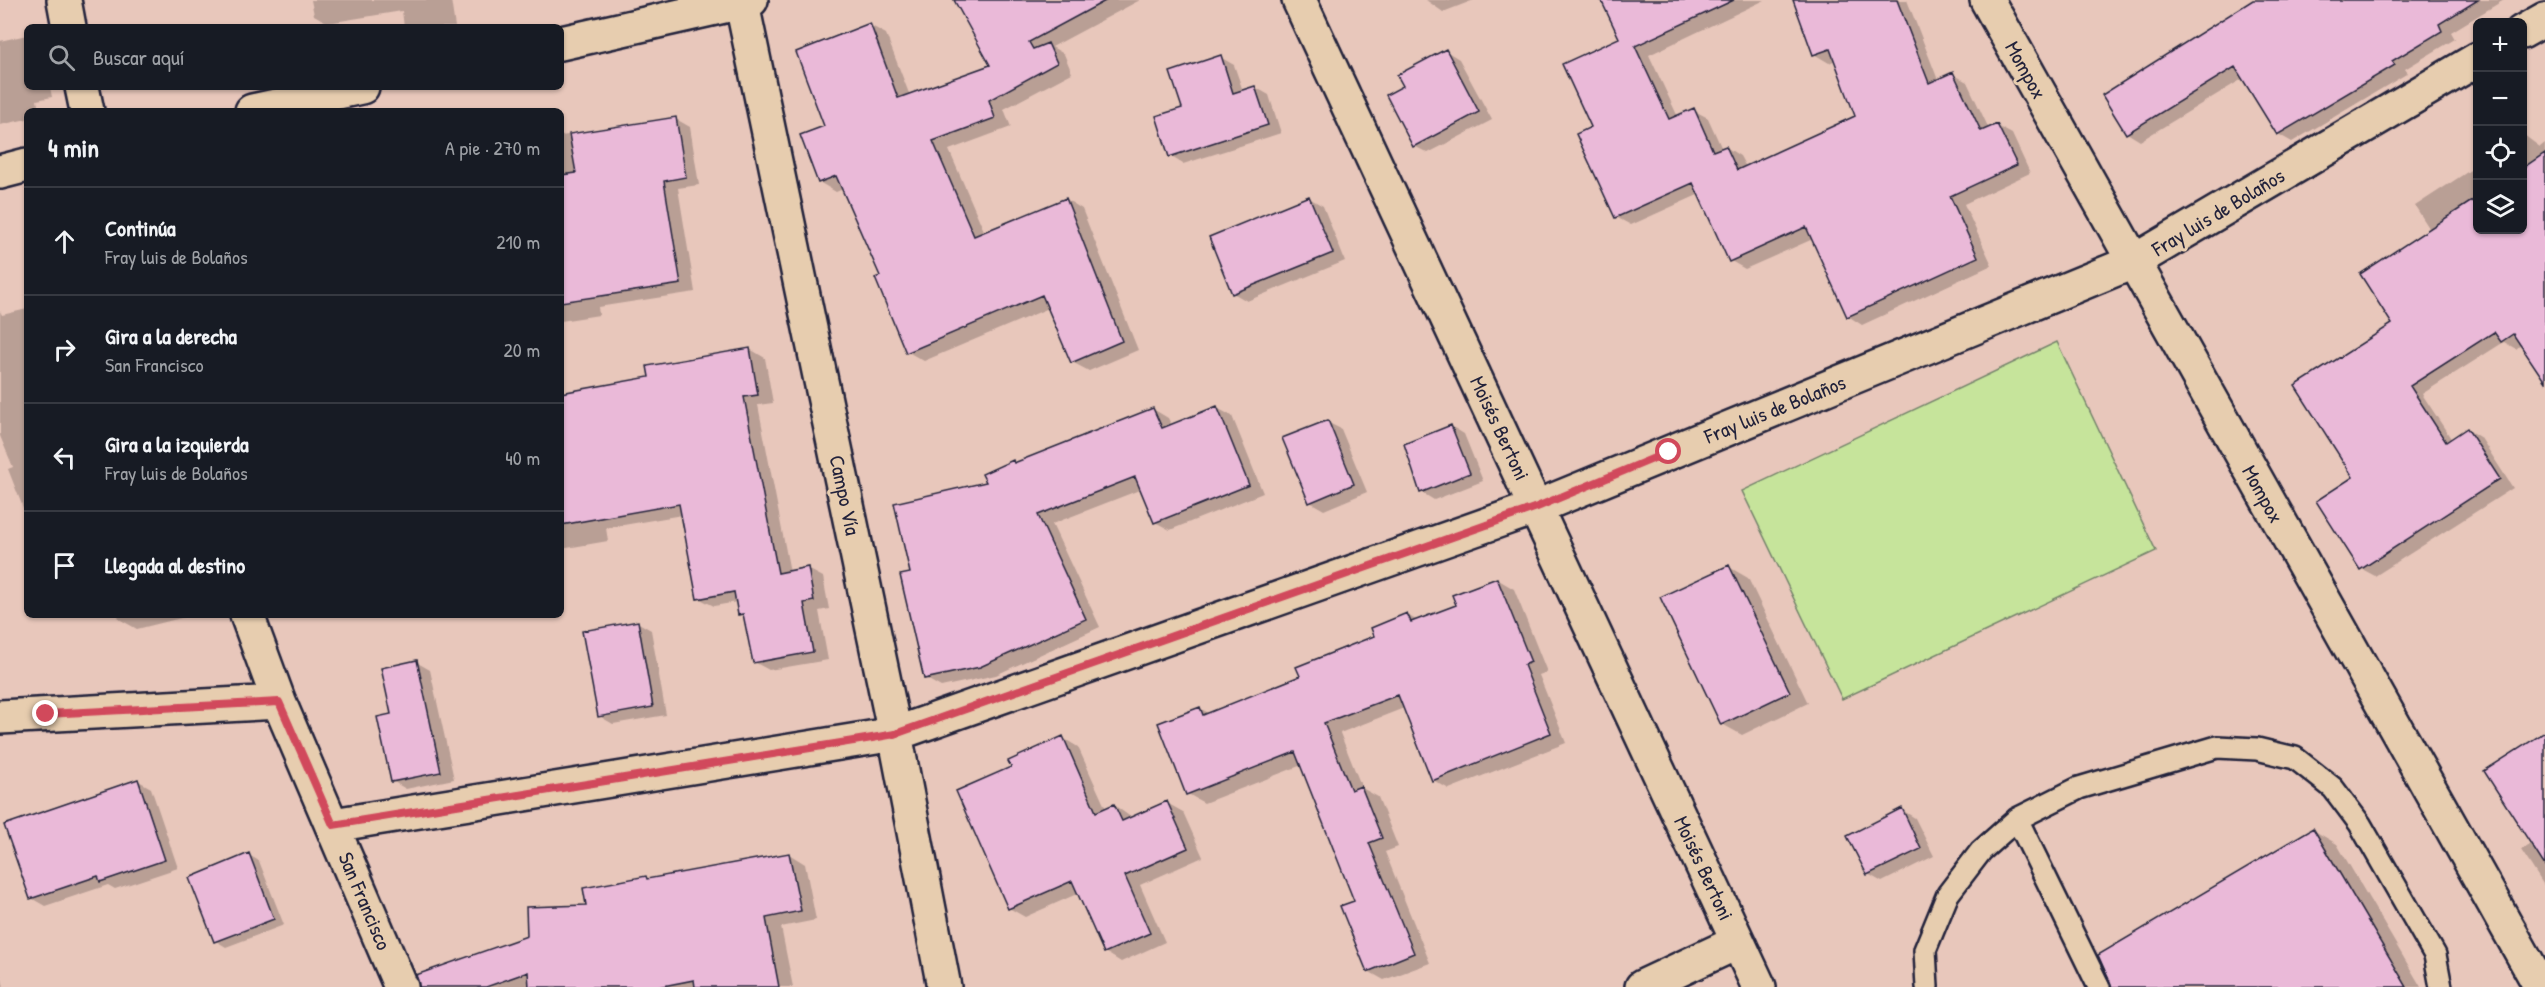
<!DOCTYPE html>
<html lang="es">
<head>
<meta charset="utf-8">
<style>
	:root { --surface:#171b24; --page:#20242c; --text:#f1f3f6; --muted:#9ea1a6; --line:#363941 }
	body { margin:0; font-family:"Patrick Hand",sans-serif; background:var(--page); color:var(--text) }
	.controls { position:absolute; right:18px; top:18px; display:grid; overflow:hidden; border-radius:9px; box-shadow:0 2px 4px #0004 }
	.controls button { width:54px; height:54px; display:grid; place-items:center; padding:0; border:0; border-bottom:2px solid var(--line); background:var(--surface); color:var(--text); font:30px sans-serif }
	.stop { position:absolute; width:18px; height:18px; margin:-14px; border:4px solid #d1495b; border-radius:50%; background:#fff }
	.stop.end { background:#d1495b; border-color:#fff; box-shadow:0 2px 6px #0008 }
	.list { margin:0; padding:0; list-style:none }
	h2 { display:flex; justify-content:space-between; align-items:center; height:78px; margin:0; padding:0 24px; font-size:26px }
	h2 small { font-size:20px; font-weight:400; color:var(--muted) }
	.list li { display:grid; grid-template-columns:39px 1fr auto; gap:18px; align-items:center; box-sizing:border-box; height:108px; padding:0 24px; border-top:2px solid var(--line) }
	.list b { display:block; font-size:22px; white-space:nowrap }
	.list p { margin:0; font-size:20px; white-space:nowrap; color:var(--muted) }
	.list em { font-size:20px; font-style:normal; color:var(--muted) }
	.icon { flex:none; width:33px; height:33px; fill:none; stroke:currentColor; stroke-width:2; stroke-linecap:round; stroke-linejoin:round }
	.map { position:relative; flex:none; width:2545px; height:987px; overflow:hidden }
	.search { position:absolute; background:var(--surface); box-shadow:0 2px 4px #0004; left:24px; top:24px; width:540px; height:66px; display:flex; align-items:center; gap:15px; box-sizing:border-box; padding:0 21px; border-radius:9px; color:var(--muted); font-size:22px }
	.panel { position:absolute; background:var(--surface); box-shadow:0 2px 4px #0004; left:24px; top:108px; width:540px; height:510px; border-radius:9px }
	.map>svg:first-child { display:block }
</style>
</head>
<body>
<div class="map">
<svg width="2545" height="987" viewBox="0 0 2545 987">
	<rect width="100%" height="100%" fill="#e8c7bb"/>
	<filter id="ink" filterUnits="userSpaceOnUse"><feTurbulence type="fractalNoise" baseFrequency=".0167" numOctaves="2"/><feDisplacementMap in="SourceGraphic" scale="12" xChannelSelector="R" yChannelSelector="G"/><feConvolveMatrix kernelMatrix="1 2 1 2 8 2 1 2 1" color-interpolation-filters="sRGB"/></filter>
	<g filter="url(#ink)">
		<path fill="#c6e49b" stroke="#74836b" stroke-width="1.5" d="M 2057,342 L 2156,551 L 1842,699 L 1742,491 Z"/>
		<path fill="#0003" d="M 311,0 L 451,0 L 455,27 L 404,27 L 402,11 L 328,23 L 314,15 Z
			M 956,0 L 1140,0 L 1052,47 L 1064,54 L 1072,73 L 1004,109 L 1011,127 L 949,150 L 985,233 L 1066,199 L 1082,209 L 1138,350 L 1089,371 L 1072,362 L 1049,308 L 924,361 L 908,352 L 882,277 L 843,189 L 836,192 L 819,182 L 826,127 L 870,25 L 886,34 L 910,96 L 992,66 Z
			M 1426,0 L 1474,0 L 1443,12 Z
			M 1603,0 L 1765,0 L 1649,55 L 1678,117 L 1693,110 L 1708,118 L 1722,149 L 1726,147 L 1740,156 L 1746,167 L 1857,117 L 1836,60 L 1829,63 L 1814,54 L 1794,0 L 1907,0 L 1938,80 L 1953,74 L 1967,82 L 1989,129 L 1997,126 L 2012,134 L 2030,173 L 1964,204 L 1992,265 L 1862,325 L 1848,316 L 1813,239 L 1745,269 L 1731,261 L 1700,194 L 1631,225 L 1616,217 L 1593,127 L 1621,39 Z
			M 2256,0 L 2504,0 L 2451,32 L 2455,39 L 2405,69 L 2408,73 L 2292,142 L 2278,134 L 2244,78 L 2140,141 L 2127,133 Z
			M 27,35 L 27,87 L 50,87 L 52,97 L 37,100 L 39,111 L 27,111 L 27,119 L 0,125 L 0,41 Z
			M 1446,51 L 1459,59 L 1492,120 L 1428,153 L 1414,146 L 1405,86 Z
			M 1220,57 L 1234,65 L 1243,91 L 1255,87 L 1269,95 L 1281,133 L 1183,164 L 1170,156 Z
			M 676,119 L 690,127 L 699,185 L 678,188 L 695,292 L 598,307 L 599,315 L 561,321 L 561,136 Z
			M 2524,135 L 2540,147 L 2545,143 L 2545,368 L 2522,344 L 2516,349 L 2504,342 L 2422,394 L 2452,440 L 2468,430 L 2481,438 L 2513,488 L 2375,576 L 2362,569 L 2355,478 L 2394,324 L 2431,231 L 2415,206 L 2478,165 L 2478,230 L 2522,230 Z
			M 1309,198 L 1323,206 L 1345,261 L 1247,301 L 1233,293 Z
			M 27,309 L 27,518 L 8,469 L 13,467 L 0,436 L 0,311 L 2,315 Z
			M 750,349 L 765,358 L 773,403 L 758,405 L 790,572 L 808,569 L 823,577 L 829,609 L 819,611 L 828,660 L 769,670 L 754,662 L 746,617 L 739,614 L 737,602 L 714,606 L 698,598 L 682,515 L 606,528 L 608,541 L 561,549 L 561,394 L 651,378 Z
			M 1217,408 L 1232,416 L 1263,493 L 1170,530 L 1155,522 L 1142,489 L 1052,524 L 1100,627 L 996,675 L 941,687 L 925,678 L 912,574 L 988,483 L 1013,461 L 1017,464 L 1153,409 L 1168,418 L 1172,426 Z
			M 1327,422 L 1341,429 L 1367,492 L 1324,510 L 1310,502 Z
			M 1451,426 L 1464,434 L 1483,481 L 1434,500 L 1421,492 Z
			M 1729,567 L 1748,578 L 1808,703 L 1742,735 L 1722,724 Z
			M 1497,579 L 1514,589 L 1547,672 L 1539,675 L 1566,743 L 1449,789 L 1433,780 L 1404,708 L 1340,733 L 1362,788 L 1378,797 L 1398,847 L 1385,852 L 1430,963 L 1384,980 L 1368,971 L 1356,902 L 1302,765 L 1204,803 L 1188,794 L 1200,708 L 1210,714 L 1301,677 L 1376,636 L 1407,615 L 1418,621 L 1458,606 Z
			M 118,615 L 193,615 L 137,629 L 119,619 Z
			M 637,622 L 651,630 L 666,715 L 613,724 L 599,716 Z
			M 416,662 L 430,670 L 454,779 L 406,789 L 392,781 L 393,715 Z
			M 2545,734 L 2545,887 L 2521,850 L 2532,843 Z
			M 1063,738 L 1078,747 L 1106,809 L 1114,805 L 1132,818 L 1167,803 L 1183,812 L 1203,857 L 1140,885 L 1165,942 L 1121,962 L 1105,952 L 1079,893 L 1025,917 L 1009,908 L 1013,768 Z
			M 137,780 L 151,788 L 178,868 L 115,889 L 108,885 L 45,906 L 31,898 Z
			M 1902,810 L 1915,818 L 1934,856 L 1882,882 L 1868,874 Z
			M 2313,830 L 2337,844 L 2421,987 L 2112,987 Z
			M 789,854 L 805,864 L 816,920 L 781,927 L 793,987 L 438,987 L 528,937 L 646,877 L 651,880 Z
			M 249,855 L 259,861 L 284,925 L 226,947 L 216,941 Z
			M 0,971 L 4,987 L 0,987 Z"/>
		<path fill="#eab9d8" stroke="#22223b" stroke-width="1.5" d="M 954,0 L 1107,0 L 1029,42 L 1033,49 L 1048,43 L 1057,63 L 989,100 L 995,118 L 933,141 L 974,236 L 1066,198 L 1122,341 L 1071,363 L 1042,295 L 906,353 L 875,278 L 880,276 L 836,176 L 818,183 L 800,135 L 824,126 L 796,52 L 870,23 L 898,98 L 990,65 Z
			M 1601,0 L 1734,0 L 1635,46 L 1669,119 L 1694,108 L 1713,151 L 1726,146 L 1737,170 L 1855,116 L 1830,49 L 1813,55 L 1793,0 L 1897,0 L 1929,83 L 1953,72 L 1981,131 L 1997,124 L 2017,165 L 1950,196 L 1978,257 L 1847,317 L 1806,227 L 1729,262 L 1693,183 L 1615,218 L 1576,134 L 1591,127 L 1562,64 L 1619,38 Z
			M 2253,0 L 2478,0 L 2439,24 L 2442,31 L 2392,61 L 2395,65 L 2277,135 L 2235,67 L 2126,134 L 2102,95 Z
			M 1446,49 L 1479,112 L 1413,147 L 1386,95 L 1403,86 L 1397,75 Z
			M 1221,55 L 1233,93 L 1255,86 L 1268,125 L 1169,157 L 1156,116 L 1182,108 L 1170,72 Z
			M 676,117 L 686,177 L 664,181 L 681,284 L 561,302 L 561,175 L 576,173 L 569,134 Z
			M 2545,153 L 2545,382 L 2513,334 L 2501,342 L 2494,332 L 2410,386 L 2446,442 L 2467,428 L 2500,479 L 2360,570 L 2316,501 L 2353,477 L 2295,386 L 2392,324 L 2360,274 L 2478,197 L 2478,230 L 2523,230 L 2523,168 Z
			M 1309,196 L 1333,253 L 1232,294 L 1209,237 Z
			M 750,348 L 758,395 L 744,397 L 778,573 L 808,567 L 814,601 L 804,603 L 813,652 L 753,663 L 743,614 L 738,615 L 734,592 L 697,599 L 679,504 L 561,525 L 561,393 L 649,377 L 647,366 Z
			M 1217,406 L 1249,485 L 1154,523 L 1135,477 L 1038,515 L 1086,619 L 980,667 L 924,679 L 900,575 L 910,573 L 894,503 L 986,482 L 982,474 L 1013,460 L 1014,463 L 1153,408 L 1162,428 Z
			M 1328,420 L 1354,484 L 1309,503 L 1282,438 Z
			M 1451,425 L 1470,473 L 1420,493 L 1404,444 Z
			M 1729,565 L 1790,692 L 1721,725 L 1660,597 Z
			M 1497,578 L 1531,662 L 1524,665 L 1551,733 L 1432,781 L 1398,695 L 1324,723 L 1351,790 L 1361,786 L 1382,838 L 1369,843 L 1414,953 L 1367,972 L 1340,906 L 1354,901 L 1295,752 L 1186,795 L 1158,723 L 1200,707 L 1203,715 L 1300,676 L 1296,667 L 1374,636 L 1371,628 L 1407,613 L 1411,622 L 1456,605 L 1452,595 Z
			M 638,621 L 653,707 L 598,717 L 582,631 Z
			M 417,660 L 441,772 L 391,782 L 377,717 L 391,714 L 381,668 Z
			M 2545,732 L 2545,866 L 2484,771 Z
			M 1063,736 L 1096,812 L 1114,804 L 1122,821 L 1167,801 L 1188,848 L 1125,876 L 1150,933 L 1104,953 L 1072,881 L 1008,909 L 956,791 L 1011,767 L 1008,761 Z
			M 138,779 L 165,860 L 100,882 L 98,876 L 30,899 L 4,825 Z
			M 1902,808 L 1921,849 L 1867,875 L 1847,836 Z
			M 2313,828 L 2407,987 L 2112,987 L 2098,955 Z
			M 249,853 L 274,919 L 214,942 L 189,878 Z
			M 789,853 L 801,911 L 766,918 L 779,987 L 695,987 L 694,980 L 658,987 L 529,987 L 528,972 L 486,987 L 419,987 L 416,975 L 527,936 L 526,907 L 586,905 L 583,888 L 646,876 L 647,879 Z"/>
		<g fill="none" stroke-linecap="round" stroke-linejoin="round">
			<g stroke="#22223b" stroke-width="26">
				<path id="service" d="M 2017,819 L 2099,987
					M 1927,987 L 1925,950 L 1948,894 L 1981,851 L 2017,819 L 2079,788 L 2217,747 L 2257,749 L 2295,758 L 2333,788 L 2360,824 L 2435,955 L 2441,987"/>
			</g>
			<g stroke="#22223b" stroke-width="38">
				<path id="minor" d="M 64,0 L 69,27
					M 1299,0 L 1759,987
					M 1987,0 L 2541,987
					M 742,4 L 895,734 L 944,987
					M 2522,32 L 2545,19
					M 561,43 L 751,0
					M 82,87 L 87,111
					M 252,111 L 362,87
					M 0,172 L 27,165
					M 247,615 L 279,702 L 401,987
					M 0,717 L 279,702
					M 333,825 L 895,734 L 1537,507 L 2133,262 L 2478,59
					M 1642,987 L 1738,942"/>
			</g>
			<use href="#service" stroke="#e7cdaf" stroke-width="21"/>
			<use href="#minor" stroke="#e7cdaf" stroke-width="33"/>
		</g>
	</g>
	<g fill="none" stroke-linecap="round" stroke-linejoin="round" filter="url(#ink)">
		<path stroke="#d1495b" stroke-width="8" d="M 46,714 L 279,702 L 333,825 L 872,738 L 895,734 L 1537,507 L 1669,452"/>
	</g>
	<g text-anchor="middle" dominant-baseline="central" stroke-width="6" stroke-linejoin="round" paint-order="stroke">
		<g font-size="21" fill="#22223b" stroke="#e7cdaf">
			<text transform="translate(2026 70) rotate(61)">Mompox</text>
			<text transform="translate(2218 212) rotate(-31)">Fray luis de Bolaños</text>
			<text transform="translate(1775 409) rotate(-22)">Fray luis de Bolaños</text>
			<text transform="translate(1500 428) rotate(65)">Moisés Bertoni</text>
			<text transform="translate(2263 494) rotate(61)">Mompox</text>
			<text transform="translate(845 495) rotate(78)">Campo Vía</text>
			<text transform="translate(1704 868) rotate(65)">Moisés Bertoni</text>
			<text transform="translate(365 901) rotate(67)">San Francisco</text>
		</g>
	</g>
</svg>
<div class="controls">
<button>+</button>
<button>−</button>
<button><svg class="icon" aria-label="locate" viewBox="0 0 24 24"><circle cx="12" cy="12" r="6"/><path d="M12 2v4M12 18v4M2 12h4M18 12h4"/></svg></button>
<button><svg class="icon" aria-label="layers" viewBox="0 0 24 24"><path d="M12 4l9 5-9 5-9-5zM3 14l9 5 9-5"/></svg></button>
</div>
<div class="stop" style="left:1669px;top:452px"></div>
<div class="stop end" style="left:46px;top:714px"></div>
<div class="search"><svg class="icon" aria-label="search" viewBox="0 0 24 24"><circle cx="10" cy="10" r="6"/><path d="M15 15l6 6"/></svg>Buscar aquí</div>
<section class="panel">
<h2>4 min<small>A pie · 270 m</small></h2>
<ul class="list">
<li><svg class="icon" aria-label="ahead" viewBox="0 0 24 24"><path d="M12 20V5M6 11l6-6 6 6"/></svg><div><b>Continúa</b><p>Fray luis de Bolaños</p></div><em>210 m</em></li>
<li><svg class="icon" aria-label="right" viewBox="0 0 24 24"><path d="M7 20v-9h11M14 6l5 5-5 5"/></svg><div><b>Gira a la derecha</b><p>San Francisco</p></div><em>20 m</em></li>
<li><svg class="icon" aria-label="left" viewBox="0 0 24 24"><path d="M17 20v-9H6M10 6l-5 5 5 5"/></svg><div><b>Gira a la izquierda</b><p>Fray luis de Bolaños</p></div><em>40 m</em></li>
<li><svg class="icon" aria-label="arrive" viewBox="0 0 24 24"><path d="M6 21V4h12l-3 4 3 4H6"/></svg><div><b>Llegada al destino</b></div></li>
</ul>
</section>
</div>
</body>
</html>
